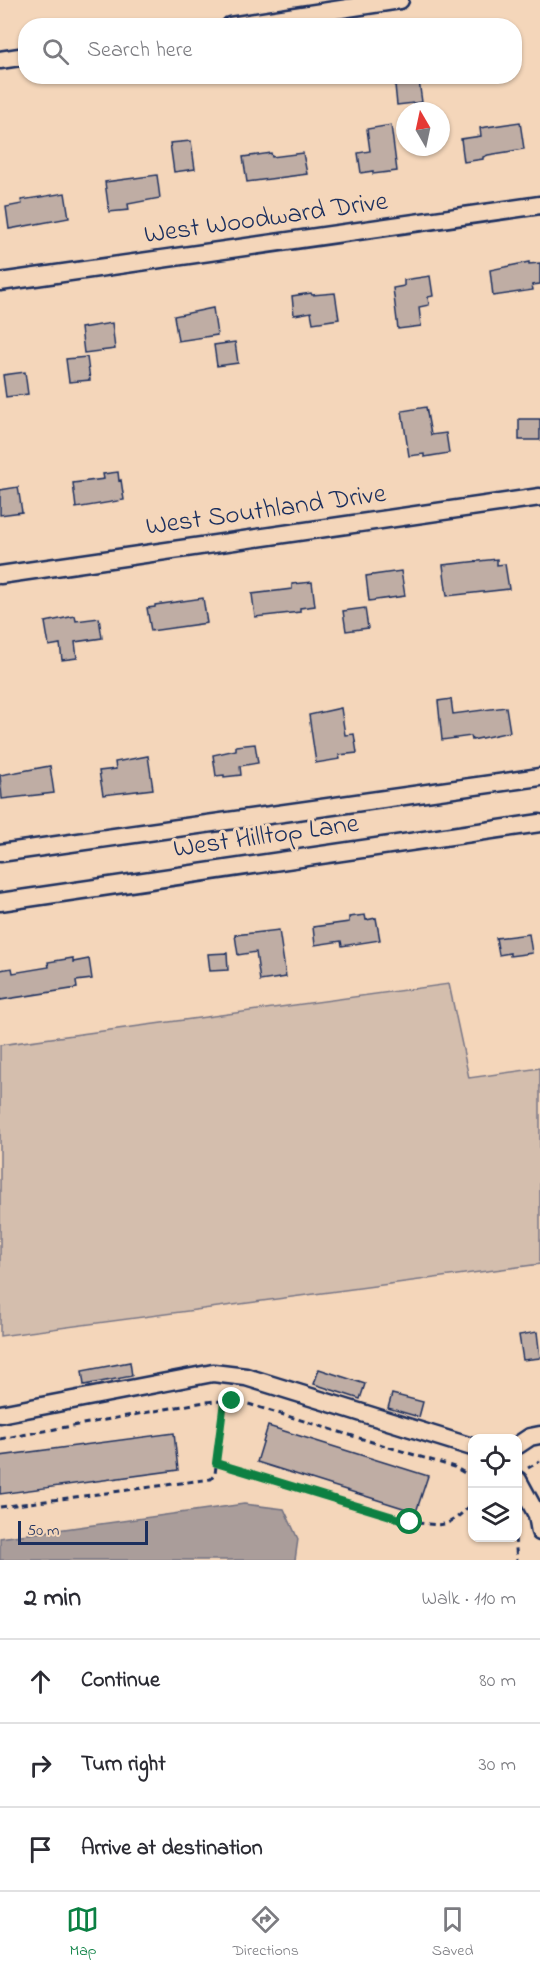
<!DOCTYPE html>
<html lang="en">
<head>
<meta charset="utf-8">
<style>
	:root { --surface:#fff; --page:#f2f2f3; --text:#2b2b33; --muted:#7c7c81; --line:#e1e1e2; --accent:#0b8043 }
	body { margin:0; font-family:"Indie Flower",sans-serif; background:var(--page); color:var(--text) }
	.controls { position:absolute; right:18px; bottom:18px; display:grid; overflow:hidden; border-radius:12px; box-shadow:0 2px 4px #0004 }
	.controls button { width:54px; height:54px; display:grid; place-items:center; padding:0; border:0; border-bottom:2px solid var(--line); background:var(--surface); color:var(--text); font:30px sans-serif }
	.compass { position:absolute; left:396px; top:102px; width:54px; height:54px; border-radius:50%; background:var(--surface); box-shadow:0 2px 4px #0004; rotate:351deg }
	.scale { position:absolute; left:18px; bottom:15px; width:130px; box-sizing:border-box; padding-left:6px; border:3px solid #1b2f5e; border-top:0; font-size:16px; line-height:21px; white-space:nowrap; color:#1b2f5e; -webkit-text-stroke:4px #f4d6ba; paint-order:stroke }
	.stop { position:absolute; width:18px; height:18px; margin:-14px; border:4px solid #0b8043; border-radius:50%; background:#fff }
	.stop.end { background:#0b8043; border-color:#fff; box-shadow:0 2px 6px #0008 }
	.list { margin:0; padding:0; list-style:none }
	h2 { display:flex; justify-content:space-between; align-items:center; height:78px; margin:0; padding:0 24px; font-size:26px }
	h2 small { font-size:20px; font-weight:400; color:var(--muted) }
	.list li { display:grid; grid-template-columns:39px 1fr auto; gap:18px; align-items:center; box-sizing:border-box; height:84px; padding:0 24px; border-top:2px solid var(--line) }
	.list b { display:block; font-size:22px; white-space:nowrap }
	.list em { font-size:20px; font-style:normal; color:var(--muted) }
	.icon { flex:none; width:33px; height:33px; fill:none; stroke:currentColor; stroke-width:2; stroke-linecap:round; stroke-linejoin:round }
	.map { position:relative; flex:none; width:540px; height:1560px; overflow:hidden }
	.search { position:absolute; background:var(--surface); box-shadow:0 2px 4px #0004; left:18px; right:18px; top:18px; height:66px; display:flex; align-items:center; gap:15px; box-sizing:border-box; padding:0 21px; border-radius:24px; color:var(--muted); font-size:22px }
	.sheet { height:330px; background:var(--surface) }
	nav { display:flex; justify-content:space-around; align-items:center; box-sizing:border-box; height:84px; border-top:2px solid var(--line); background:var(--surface); font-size:16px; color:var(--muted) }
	nav a { display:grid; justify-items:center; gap:3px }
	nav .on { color:var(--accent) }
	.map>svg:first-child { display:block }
</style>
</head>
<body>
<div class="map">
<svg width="540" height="1560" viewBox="0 0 540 1560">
	<rect width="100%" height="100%" fill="#f4d6ba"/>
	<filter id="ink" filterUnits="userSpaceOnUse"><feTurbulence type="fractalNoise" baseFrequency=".0167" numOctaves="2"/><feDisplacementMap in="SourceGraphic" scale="12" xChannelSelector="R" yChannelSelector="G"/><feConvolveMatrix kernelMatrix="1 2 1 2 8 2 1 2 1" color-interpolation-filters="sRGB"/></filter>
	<g filter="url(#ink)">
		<path fill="#d4bead" stroke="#787686" stroke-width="1.5" d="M 449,984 L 469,1078 L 540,1068 L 540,1264 L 0,1336 L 0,1045 Z"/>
		<path fill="#aa9d9a" stroke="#717182" stroke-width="1.5" d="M 244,1504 L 284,1509 L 298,1539 L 295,1560 L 0,1560 L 0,1538 Z"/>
		<path fill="#bfada4" stroke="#1b2f5e" stroke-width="1.5" d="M 419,81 L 422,102 L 397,105 L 395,85 Z
			M 520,122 L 524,149 L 488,155 L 483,157 L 483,159 L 464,162 L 461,139 L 481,136 L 480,128 Z
			M 391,125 L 397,171 L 373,174 L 373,171 L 361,173 L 358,153 L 370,151 L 367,129 Z
			M 191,141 L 195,169 L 174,172 L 170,143 Z
			M 271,153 L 272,157 L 303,153 L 307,174 L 247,182 L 243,157 Z
			M 157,175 L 160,198 L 128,204 L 129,210 L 109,212 L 105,182 Z
			M 65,193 L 69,218 L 9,229 L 6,207 L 22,204 L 21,200 Z
			M 529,262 L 529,264 L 540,263 L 540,284 L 532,285 L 533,290 L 493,296 L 490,270 Z
			M 430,276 L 433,296 L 428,297 L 429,305 L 419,307 L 421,326 L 398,329 L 393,288 L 404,286 L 404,280 Z
			M 311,293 L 312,295 L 335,293 L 339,319 L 313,323 L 311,312 L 294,315 L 292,296 Z
			M 213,308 L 217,335 L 178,341 L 174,316 Z
			M 112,323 L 115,349 L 84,353 L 81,328 Z
			M 235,342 L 238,363 L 217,366 L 214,345 Z
			M 87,357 L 90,380 L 69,382 L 66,359 Z
			M 25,372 L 28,394 L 6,397 L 3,375 Z
			M 426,407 L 431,435 L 446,433 L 449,453 L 424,457 L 424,454 L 409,456 L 402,411 Z
			M 519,419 L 540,419 L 540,440 L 519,440 Z
			M 118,472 L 119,481 L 121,480 L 124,500 L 76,508 L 73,483 L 104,479 L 103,474 Z
			M 18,487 L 22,512 L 0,515 L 0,490 Z
			M 497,559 L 497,565 L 505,564 L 509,589 L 447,596 L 443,565 Z
			M 401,571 L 405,596 L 369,601 L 366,576 Z
			M 312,582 L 315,606 L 300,608 L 300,612 L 255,617 L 252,594 L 292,589 L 292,584 Z
			M 203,598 L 207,623 L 151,631 L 147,608 L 155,607 L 155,605 Z
			M 365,608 L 368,628 L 346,631 L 343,611 Z
			M 75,616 L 76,621 L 99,618 L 102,638 L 75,642 L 77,658 L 62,660 L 60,644 L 49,646 L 45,622 Z
			M 451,699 L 453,714 L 506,707 L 510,732 L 472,740 L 471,736 L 442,740 L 438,701 Z
			M 341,708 L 345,735 L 354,734 L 357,753 L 339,755 L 340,759 L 316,763 L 309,715 Z
			M 255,744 L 258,763 L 240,766 L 241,775 L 224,777 L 224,775 L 216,776 L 213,755 L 236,750 L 236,746 Z
			M 148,756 L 153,789 L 103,795 L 99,771 L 116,769 L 115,762 Z
			M 50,766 L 54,793 L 2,799 L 0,775 Z
			M 365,915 L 366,920 L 376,918 L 380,940 L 342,946 L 341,941 L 315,945 L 313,927 L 349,922 L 349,917 Z
			M 279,930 L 286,977 L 260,981 L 256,952 L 238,955 L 235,935 Z
			M 529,934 L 532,953 L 510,956 L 510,953 L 499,955 L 496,938 Z
			M 227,953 L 228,970 L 210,971 L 208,954 Z
			M 73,958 L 73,962 L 89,959 L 92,979 L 76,981 L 77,988 L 0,1000 L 0,970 L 12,968 L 13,973 L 49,967 L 48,962 Z
			M 537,1332 L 540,1358 L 523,1360 L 519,1335 Z
			M 130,1362 L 132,1376 L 84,1385 L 82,1371 Z
			M 319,1369 L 365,1384 L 360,1399 L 314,1384 Z
			M 392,1394 L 423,1402 L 419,1417 L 388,1408 Z
			M 268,1426 L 428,1476 L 416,1512 L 257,1462 Z
			M 174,1433 L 178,1470 L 0,1494 L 0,1456 Z"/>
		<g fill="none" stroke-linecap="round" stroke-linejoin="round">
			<g stroke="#1b2f5e" stroke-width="21">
				<path id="minor" d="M 230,26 L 400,0
					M 0,60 L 26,56
					M 0,282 L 540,205
					M 0,575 L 540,497
					M 0,853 L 540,777
					M 0,902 L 540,823
					M 0,1414 L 213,1373 L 246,1377 L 472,1447
					M 518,1445 L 530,1437 L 540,1435
					M 518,1480 L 537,1515 L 540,1532"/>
			</g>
			<path stroke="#1b2f5e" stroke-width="3" stroke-dasharray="6 4.5" stroke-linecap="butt" d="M 0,1439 L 199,1403 L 215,1401 L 245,1403 L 454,1467 L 472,1477
				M 216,1463 L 410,1522 C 445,1526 446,1529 472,1504
				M 528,1468 L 540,1461
				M 0,1507 L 211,1479 L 215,1474 L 224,1402
				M 515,1538 L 517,1560"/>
			<use href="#minor" stroke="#f4d6ba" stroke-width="16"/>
		</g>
	</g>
	<g fill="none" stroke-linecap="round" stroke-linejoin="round" filter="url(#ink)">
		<path stroke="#0b8043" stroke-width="8" d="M 232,1401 L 224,1401 L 216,1463 L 410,1522"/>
	</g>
	<g text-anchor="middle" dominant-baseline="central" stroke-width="6" stroke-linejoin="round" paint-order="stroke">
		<g font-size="27" fill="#1b2f5e" stroke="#f4d6ba">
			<text transform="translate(266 219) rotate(-8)">West Woodward Drive</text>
			<text transform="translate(266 511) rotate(-8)">West Southland Drive</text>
			<text transform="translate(266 837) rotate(-8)">West Hilltop Lane</text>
		</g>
	</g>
</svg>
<div class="controls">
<button><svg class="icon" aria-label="locate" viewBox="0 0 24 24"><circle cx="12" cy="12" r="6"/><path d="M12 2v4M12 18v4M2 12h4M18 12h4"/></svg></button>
<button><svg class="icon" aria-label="layers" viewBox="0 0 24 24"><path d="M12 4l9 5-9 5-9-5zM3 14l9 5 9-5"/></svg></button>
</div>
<svg class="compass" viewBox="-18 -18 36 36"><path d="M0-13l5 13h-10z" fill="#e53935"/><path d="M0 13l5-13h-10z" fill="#7c7c81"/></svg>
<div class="scale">50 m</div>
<div class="stop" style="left:410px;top:1522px"></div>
<div class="stop end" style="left:232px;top:1401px"></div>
<div class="search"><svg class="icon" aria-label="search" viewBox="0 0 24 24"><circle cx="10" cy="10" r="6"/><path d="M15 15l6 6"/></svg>Search here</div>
</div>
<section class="sheet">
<h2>2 min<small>Walk · 110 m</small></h2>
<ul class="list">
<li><svg class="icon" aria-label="ahead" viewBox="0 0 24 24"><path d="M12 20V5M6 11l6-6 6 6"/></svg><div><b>Continue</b></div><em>80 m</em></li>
<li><svg class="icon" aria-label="right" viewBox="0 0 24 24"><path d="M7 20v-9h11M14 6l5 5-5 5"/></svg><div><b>Turn right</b></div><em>30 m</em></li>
<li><svg class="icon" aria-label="arrive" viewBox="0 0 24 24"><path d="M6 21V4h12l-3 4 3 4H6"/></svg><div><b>Arrive at destination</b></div></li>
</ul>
</section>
<nav>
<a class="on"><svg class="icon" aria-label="map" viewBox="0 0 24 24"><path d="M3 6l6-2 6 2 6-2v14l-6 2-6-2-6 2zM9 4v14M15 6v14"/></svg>Map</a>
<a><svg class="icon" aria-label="directions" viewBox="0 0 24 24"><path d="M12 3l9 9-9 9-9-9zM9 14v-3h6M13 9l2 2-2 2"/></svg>Directions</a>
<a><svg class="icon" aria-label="saved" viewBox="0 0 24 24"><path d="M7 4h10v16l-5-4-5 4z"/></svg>Saved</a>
</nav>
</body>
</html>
